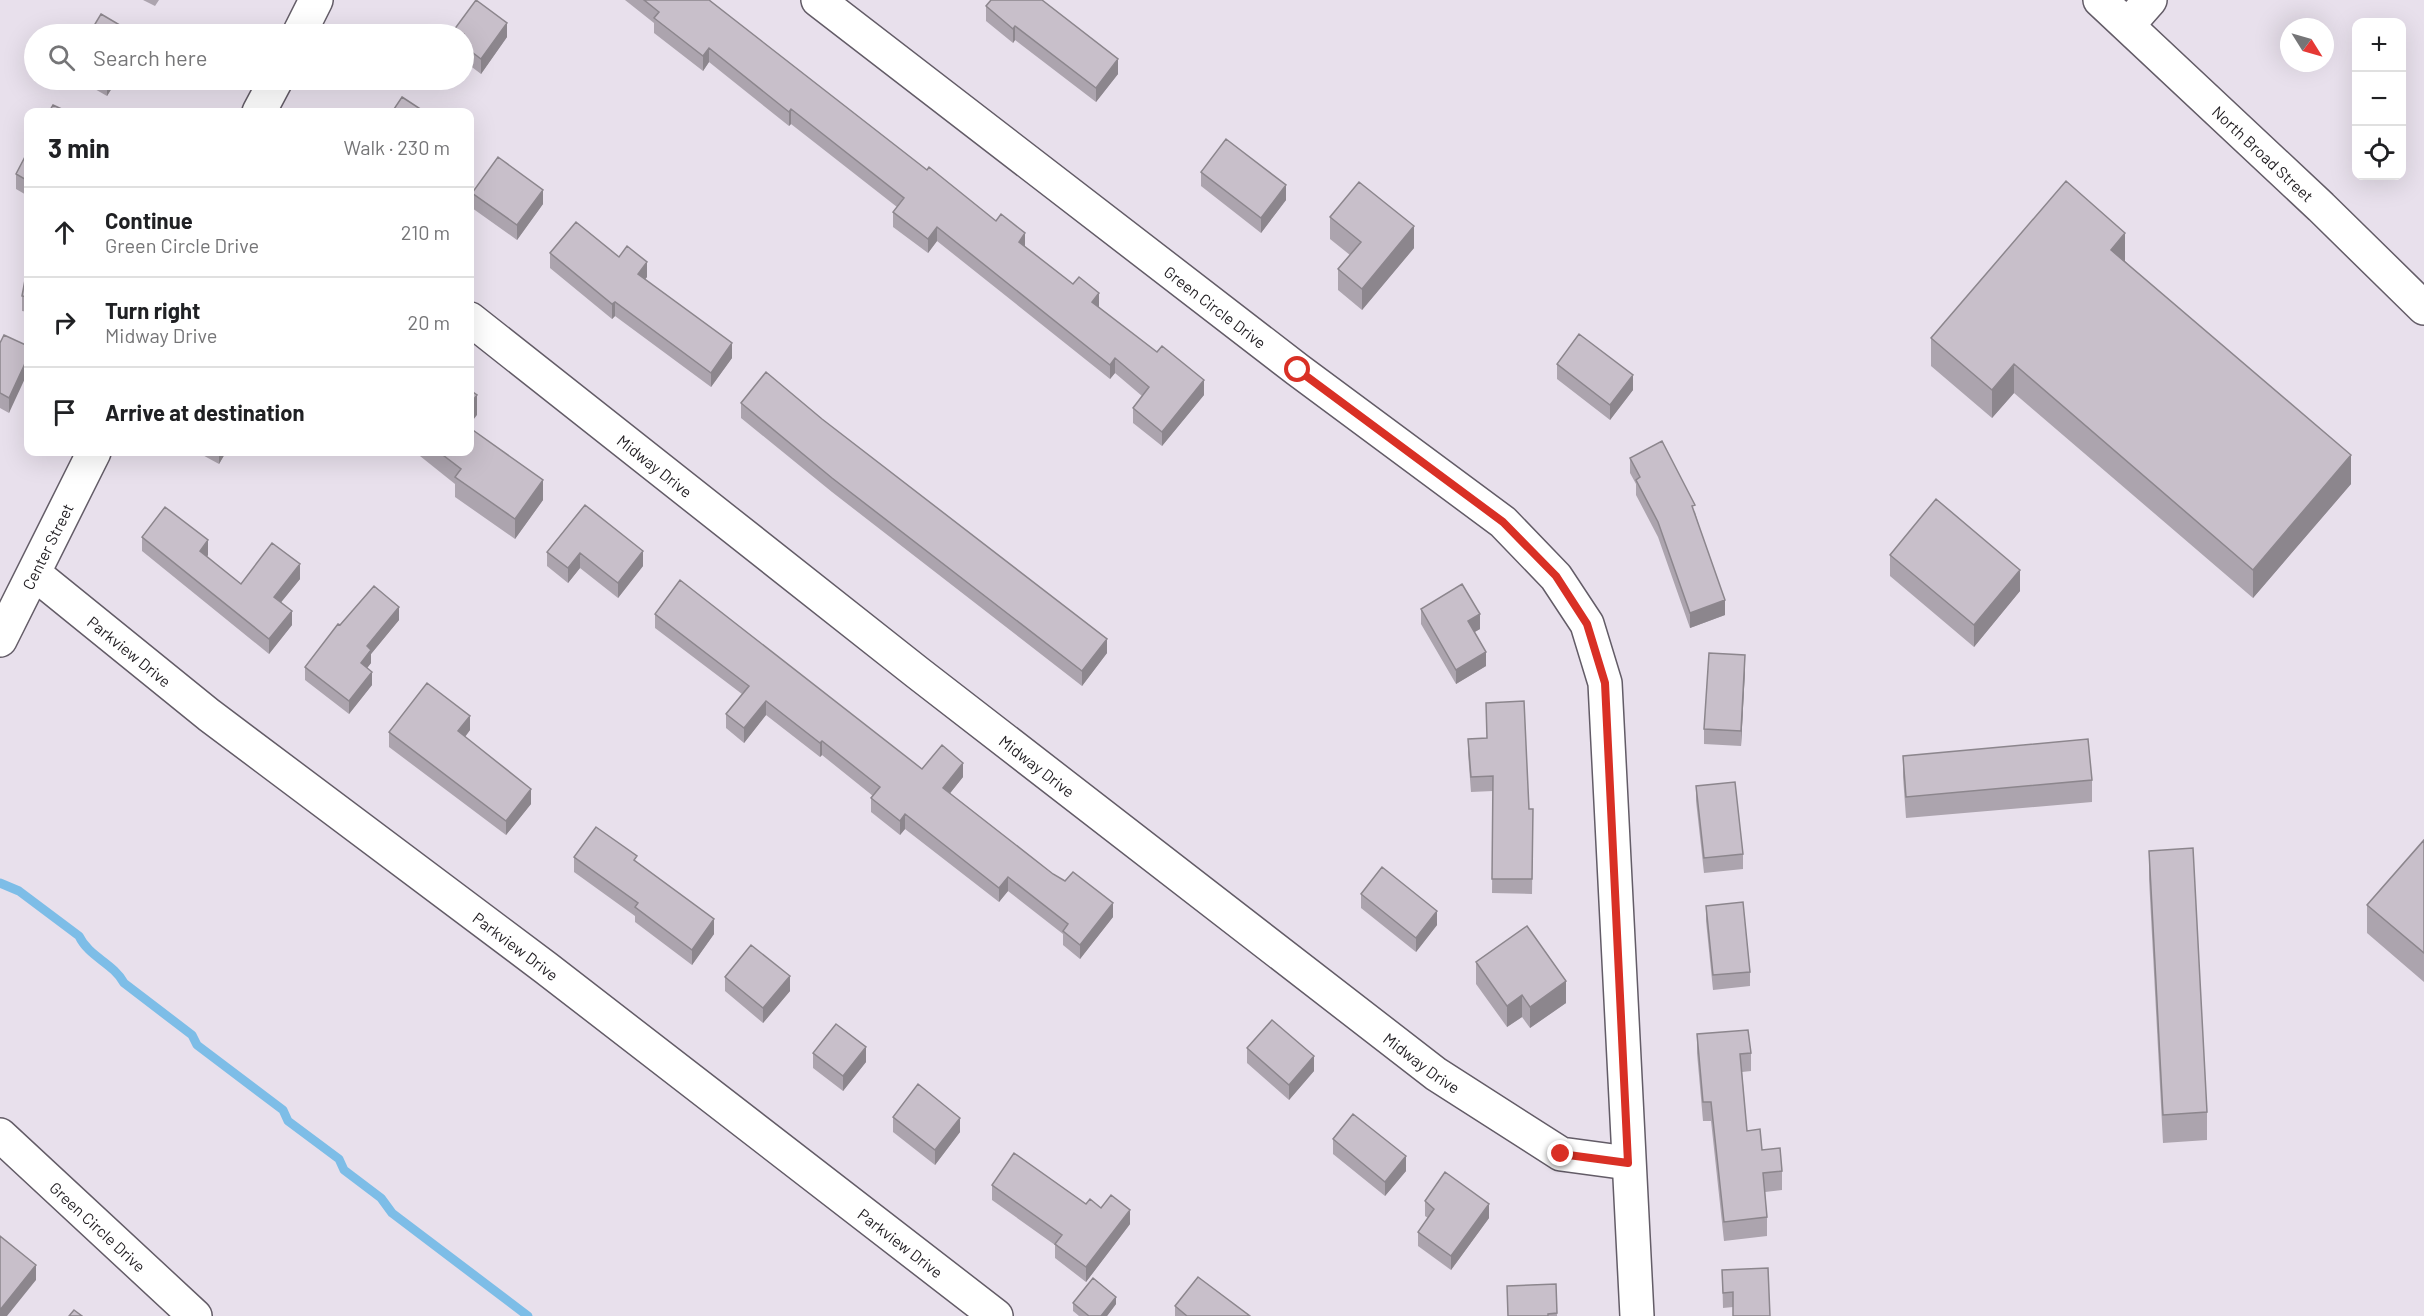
<!DOCTYPE html>
<html lang="en">
<head>
<meta charset="utf-8">
<style>
	:root { --surface:#fff; --page:#f6f6f6; --text:#202124; --muted:#757577; --line:#e0e0e0 }
	body { margin:0; font-family:Barlow,sans-serif; background:var(--page); color:var(--text) }
	.controls { position:absolute; right:18px; top:18px; display:grid; overflow:hidden; border-radius:12px; box-shadow:0 6px 24px #0002 }
	.controls button { width:54px; height:54px; display:grid; place-items:center; padding:0; border:0; border-bottom:2px solid var(--line); background:var(--surface); color:var(--text); font:30px sans-serif }
	.compass { position:absolute; left:2280px; top:18px; width:54px; height:54px; border-radius:50%; background:var(--surface); box-shadow:0 6px 24px #0002; rotate:127deg }
	.stop { position:absolute; width:18px; height:18px; margin:-14px; border:4px solid #d93025; border-radius:50%; background:#fff }
	.stop.end { background:#d93025; border-color:#fff; box-shadow:0 2px 6px #0008 }
	.list { margin:0; padding:0; list-style:none }
	h2 { display:flex; justify-content:space-between; align-items:center; height:78px; margin:0; padding:0 24px; font-size:26px }
	h2 small { font-size:20px; font-weight:400; color:var(--muted) }
	.list li { display:grid; grid-template-columns:39px 1fr auto; gap:18px; align-items:center; box-sizing:border-box; height:90px; padding:0 24px; border-top:2px solid var(--line) }
	.list b { display:block; font-size:22px; white-space:nowrap }
	.list p { margin:0; font-size:20px; white-space:nowrap; color:var(--muted) }
	.list em { font-size:20px; font-style:normal; color:var(--muted) }
	.icon { flex:none; width:33px; height:33px; fill:none; stroke:currentColor; stroke-width:2; stroke-linecap:round; stroke-linejoin:round }
	.map { position:relative; flex:none; width:2424px; height:1316px; overflow:hidden }
	.search { position:absolute; background:var(--surface); box-shadow:0 6px 24px #0002; left:24px; top:24px; width:450px; height:66px; display:flex; align-items:center; gap:15px; box-sizing:border-box; padding:0 21px; border-radius:33px; color:var(--muted); font-size:22px }
	.panel { position:absolute; background:var(--surface); box-shadow:0 6px 24px #0002; left:24px; top:108px; width:450px; height:348px; border-radius:12px }
	.map>svg:first-child { display:block }
</style>
</head>
<body>
<div class="map">
<svg width="2424" height="1316" viewBox="0 0 2424 1316">
	<rect width="100%" height="100%" fill="#e8e0ec"/>
	<g fill="none" stroke-linecap="round" stroke-linejoin="round">
		<path stroke="#7dbde7" stroke-width="9" d="M 0,883 L 19,891 L 79,936 C 89,957 113,963 124,983 L 192,1035 L 197,1045 L 283,1110 L 288,1121 L 339,1159 L 344,1170 L 381,1198 L 392,1213 L 528,1316"/>
		<g stroke="#635c67" stroke-width="36">
			<g id="minor">
				<path id="s1" d="M 818,0 L 1298,370 L 1503,522 L 1556,577 L 1587,624 L 1605,683 L 1637,1316"/>
				<path id="s2" d="M 2100,0 L 2321,207 L 2424,308"/>
				<path d="M 2128,25 L 2150,0"/>
				<path d="M 299,34 L 316,0"/>
				<path d="M 259,112 L 276,80"/>
				<path id="s3" d="M 470,319 L 918,673 L 1436,1074 L 1561,1154 L 1628,1163"/>
				<path id="s4" d="M 35,574 L 209,715 L 546,968 L 996,1316"/>
				<path id="s5" d="M 0,640 L 94,452"/>
				<path id="s6" d="M 0,1135 L 195,1316"/>
			</g>
		</g>
		<use href="#minor" stroke="#fff" stroke-width="33"/>
	</g>
	<path fill="#aca4ae" d="M 143,0 L 159,0 L 155,6 Z
		M 625,0 L 709,0 L 1025,247 L 1204,395 L 1162,446 L 1133,423 L 1133,408 L 1142,396 L 1115,373 L 1110,379 L 937,241 L 928,253 L 893,227 L 893,212 L 897,207 L 791,124 L 789,126 L 709,62 L 703,71 L 654,33 L 654,23 Z
		M 986,6 L 1118,74 L 1096,102 L 1015,40 L 1013,43 L 986,21 Z
		M 464,34 L 507,37 L 481,74 L 464,61 Z
		M 79,80 L 117,80 L 107,96 Z
		M 28,151 L 28,196 L 16,189 L 16,174 Z
		M 1201,172 L 1286,200 L 1261,233 L 1201,186 Z
		M 472,193 L 543,204 L 517,240 L 472,208 Z
		M 1330,217 L 1414,248 L 1362,310 L 1338,290 L 1338,269 L 1350,255 L 1330,239 Z
		M 550,253 L 619,257 L 647,277 L 645,279 L 732,358 L 711,387 L 615,316 L 612,319 L 550,268 Z
		M 2125,261 L 2351,484 L 2253,598 L 2014,393 L 1992,418 L 1931,366 L 1931,338 Z
		M 28,264 L 28,312 L 22,311 L 22,296 Z
		M 0,343 L 28,346 L 9,413 L 0,408 Z
		M 1557,364 L 1633,390 L 1610,420 L 1557,379 Z
		M 741,403 L 1107,653 L 1082,686 L 832,492 L 741,418 Z
		M 197,452 L 226,452 L 219,464 Z
		M 415,452 L 470,452 L 543,500 L 515,539 L 455,497 L 455,484 Z
		M 1630,458 L 1695,512 L 1725,615 L 1690,628 L 1658,537 L 1636,495 L 1636,484 L 1630,473 Z
		M 585,505 L 643,566 L 618,598 L 580,568 L 568,583 L 547,566 L 547,552 Z
		M 142,537 L 208,555 L 207,557 L 241,584 L 300,579 L 281,602 L 292,625 L 269,654 L 142,551 Z
		M 1890,555 L 2020,591 L 1974,647 L 1890,576 Z
		M 1421,609 L 1480,629 L 1474,632 L 1486,666 L 1456,684 L 1421,624 Z
		M 655,614 L 922,769 L 963,777 L 950,793 L 1053,874 L 1113,917 L 1080,959 L 1063,945 L 1063,934 L 1008,891 L 999,902 L 905,829 L 900,835 L 871,812 L 871,798 L 873,796 L 822,755 L 820,757 L 766,715 L 744,743 L 726,728 L 726,714 L 742,694 L 655,628 Z
		M 399,620 L 371,654 L 371,663 L 367,668 L 372,685 L 349,714 L 305,680 L 305,667 L 340,625 Z
		M 1745,670 L 1741,746 L 1704,744 L 1704,729 Z
		M 1486,703 L 1529,809 L 1533,809 L 1532,894 L 1492,893 L 1493,791 L 1471,792 L 1468,753 L 1468,739 L 1487,738 Z
		M 470,730 L 465,737 L 531,804 L 506,835 L 389,747 L 389,732 Z
		M 1903,756 L 2092,780 L 2092,802 L 1906,818 L 1903,777 Z
		M 1696,786 L 1743,854 L 1743,869 L 1704,873 L 1696,801 Z
		M 2424,840 L 2424,982 L 2367,933 L 2367,905 Z
		M 2149,851 L 2207,1112 L 2207,1140 L 2163,1143 L 2149,879 Z
		M 574,857 L 637,862 L 714,934 L 692,965 L 635,922 L 635,916 L 574,872 Z
		M 1361,894 L 1437,925 L 1416,952 L 1361,908 Z
		M 1706,906 L 1750,972 L 1750,986 L 1713,990 L 1706,921 Z
		M 1476,962 L 1566,1003 L 1530,1028 L 1522,1017 L 1507,1027 L 1476,984 Z
		M 725,977 L 790,991 L 763,1023 L 725,991 Z
		M 1697,1034 L 1751,1053 L 1751,1071 L 1742,1072 L 1747,1131 L 1762,1150 L 1782,1171 L 1782,1190 L 1765,1192 L 1767,1217 L 1767,1236 L 1724,1241 L 1711,1121 L 1703,1121 L 1697,1053 Z
		M 1247,1048 L 1314,1071 L 1289,1100 L 1247,1063 Z
		M 813,1053 L 866,1062 L 843,1091 L 813,1068 Z
		M 893,1117 L 960,1132 L 935,1165 L 893,1132 Z
		M 1333,1139 L 1406,1171 L 1385,1196 L 1333,1154 Z
		M 992,1185 L 1101,1208 L 1130,1224 L 1086,1282 L 1055,1258 L 1055,1245 L 992,1200 Z
		M 1425,1201 L 1489,1218 L 1451,1270 L 1418,1246 L 1418,1232 L 1428,1218 L 1425,1216 Z
		M 1722,1270 L 1770,1316 L 1733,1316 L 1733,1307 L 1723,1308 Z
		M 1556,1284 L 1557,1316 L 1508,1316 L 1507,1286 Z
		M 1073,1303 L 1116,1304 L 1107,1316 L 1079,1316 L 1073,1311 Z
		M 1175,1306 L 1250,1316 L 1175,1316 Z"/>
	<path fill="#8c868d" d="M 507,23 L 507,37 L 481,74 L 481,59 Z
		M 1015,26 L 1015,40 L 1013,43 L 1013,29 Z
		M 709,48 L 709,62 L 703,71 L 703,56 Z
		M 1118,59 L 1118,74 L 1096,102 L 1096,88 Z
		M 108,80 L 117,80 L 107,96 L 107,81 Z
		M 791,109 L 791,124 L 789,126 L 789,112 Z
		M 1286,185 L 1286,200 L 1261,233 L 1261,218 Z
		M 543,190 L 543,204 L 517,240 L 517,225 Z
		M 1414,226 L 1414,248 L 1362,310 L 1362,289 Z
		M 937,227 L 937,241 L 928,253 L 928,239 Z
		M 1025,233 L 1025,248 L 1019,242 Z
		M 2125,233 L 2125,261 L 2111,278 L 2111,250 Z
		M 647,262 L 647,277 L 638,288 L 638,274 Z
		M 1099,293 L 1099,308 L 1092,302 Z
		M 615,302 L 615,316 L 612,319 L 612,304 Z
		M 732,343 L 732,358 L 711,387 L 711,373 Z
		M 28,357 L 28,372 L 9,413 L 9,398 Z
		M 1115,358 L 1115,373 L 1110,379 L 1110,365 Z
		M 2014,364 L 2014,393 L 1992,418 L 1992,390 Z
		M 1633,375 L 1633,390 L 1610,420 L 1610,405 Z
		M 1204,380 L 1204,395 L 1162,446 L 1162,432 Z
		M 477,395 L 477,415 L 470,424 L 470,404 Z
		M 219,452 L 226,452 L 219,464 Z
		M 2351,455 L 2351,484 L 2253,598 L 2253,570 Z
		M 543,480 L 543,500 L 515,539 L 515,519 Z
		M 208,540 L 208,555 L 200,566 L 200,551 Z
		M 643,551 L 643,566 L 618,598 L 618,583 Z
		M 580,553 L 580,568 L 568,583 L 568,568 Z
		M 300,564 L 300,579 L 274,611 L 274,597 Z
		M 2020,570 L 2020,591 L 1974,647 L 1974,625 Z
		M 1725,600 L 1725,615 L 1690,628 L 1690,613 Z
		M 399,607 L 399,620 L 371,654 L 371,663 L 361,676 L 361,663 L 367,646 Z
		M 292,611 L 292,625 L 269,654 L 269,639 Z
		M 1480,614 L 1480,629 L 1468,636 L 1468,621 Z
		M 1107,639 L 1107,653 L 1082,686 L 1082,671 Z
		M 1486,652 L 1486,666 L 1456,684 L 1456,670 Z
		M 1745,655 L 1745,670 L 1741,746 L 1741,731 Z
		M 372,672 L 372,685 L 349,714 L 349,701 Z
		M 766,701 L 766,715 L 744,743 L 744,728 Z
		M 470,716 L 470,730 L 458,746 L 458,731 Z
		M 822,741 L 822,755 L 820,757 L 820,743 Z
		M 963,763 L 963,777 L 943,802 L 943,788 Z
		M 531,789 L 531,804 L 506,835 L 506,821 Z
		M 905,814 L 905,829 L 900,835 L 900,821 Z
		M 1008,877 L 1008,891 L 999,902 L 999,888 Z
		M 1113,903 L 1113,917 L 1080,959 L 1080,945 Z
		M 1437,911 L 1437,925 L 1416,952 L 1416,938 Z
		M 714,919 L 714,934 L 692,965 L 692,950 Z
		M 790,976 L 790,991 L 763,1023 L 763,1008 Z
		M 1566,981 L 1566,1003 L 1530,1028 L 1530,1007 Z
		M 1522,995 L 1522,1017 L 1507,1027 L 1507,1006 Z
		M 866,1047 L 866,1062 L 843,1091 L 843,1076 Z
		M 1314,1056 L 1314,1071 L 1289,1100 L 1289,1085 Z
		M 960,1118 L 960,1132 L 935,1165 L 935,1150 Z
		M 1406,1156 L 1406,1171 L 1385,1196 L 1385,1182 Z
		M 1489,1204 L 1489,1218 L 1451,1270 L 1451,1256 Z
		M 1130,1210 L 1130,1224 L 1086,1282 L 1086,1267 Z
		M 36,1265 L 36,1280 L 7,1316 L 0,1316 L 0,1310 Z
		M 1116,1297 L 1116,1304 L 1107,1316 L 1101,1316 Z"/>
	<path fill="#c8bfca" stroke="#8c868d" stroke-width="1.5" d="M 476,0 L 507,23 L 481,59 L 464,46 L 464,34 L 451,34 Z
		M 644,0 L 709,0 L 927,170 L 929,167 L 996,221 L 1001,214 L 1025,233 L 1019,242 L 1073,284 L 1079,277 L 1099,293 L 1092,302 L 1157,352 L 1162,346 L 1204,380 L 1162,432 L 1133,408 L 1149,387 L 1115,358 L 1110,365 L 937,227 L 928,239 L 893,212 L 904,198 L 791,109 L 789,112 L 709,48 L 703,56 L 654,18 L 659,12 Z
		M 991,0 L 1042,0 L 1118,59 L 1096,88 L 1015,26 L 1013,29 L 986,6 Z
		M 101,14 L 135,34 L 89,34 Z
		M 402,97 L 425,112 L 392,112 Z
		M 53,105 L 68,112 L 49,112 Z
		M 1226,139 L 1286,185 L 1261,218 L 1201,172 Z
		M 28,151 L 28,181 L 16,174 Z
		M 498,157 L 543,190 L 517,225 L 472,193 Z
		M 2066,181 L 2125,233 L 2111,250 L 2351,455 L 2253,570 L 2014,364 L 1992,390 L 1931,338 Z
		M 1359,182 L 1414,226 L 1362,289 L 1338,269 L 1361,242 L 1330,217 Z
		M 576,222 L 619,257 L 627,246 L 647,262 L 638,274 L 732,343 L 711,373 L 615,302 L 612,304 L 550,253 Z
		M 28,264 L 28,297 L 22,296 Z
		M 1579,334 L 1633,375 L 1610,405 L 1557,364 Z
		M 4,335 L 28,346 L 28,357 L 9,398 L 0,393 L 0,343 Z
		M 766,372 L 822,419 L 1107,639 L 1082,671 L 832,478 L 741,403 Z
		M 470,390 L 477,395 L 470,404 Z
		M 470,428 L 543,480 L 515,519 L 455,477 L 461,469 L 439,452 L 470,452 Z
		M 1662,441 L 1695,505 L 1692,506 L 1725,600 L 1690,613 L 1658,522 L 1636,480 L 1640,477 L 1630,458 Z
		M 1936,499 L 2020,570 L 1974,625 L 1890,555 Z
		M 585,505 L 643,551 L 618,583 L 580,553 L 568,568 L 547,552 Z
		M 165,507 L 208,540 L 200,551 L 241,584 L 272,543 L 300,564 L 274,597 L 292,611 L 269,639 L 142,537 Z
		M 680,580 L 922,769 L 942,745 L 963,763 L 943,788 L 1053,874 L 1065,881 L 1073,872 L 1113,903 L 1080,945 L 1063,931 L 1068,924 L 1008,877 L 999,888 L 905,814 L 900,821 L 871,798 L 880,787 L 822,741 L 820,743 L 766,701 L 744,728 L 726,714 L 749,686 L 655,614 Z
		M 1462,584 L 1480,614 L 1468,621 L 1486,652 L 1456,670 L 1421,609 Z
		M 374,586 L 399,607 L 367,646 L 371,650 L 361,663 L 372,672 L 349,701 L 305,667 L 338,624 L 340,625 Z
		M 1709,653 L 1745,655 L 1741,731 L 1704,729 Z
		M 427,683 L 470,716 L 458,731 L 531,789 L 506,821 L 389,732 Z
		M 1524,701 L 1529,809 L 1533,809 L 1532,879 L 1492,879 L 1493,776 L 1471,777 L 1468,739 L 1487,738 L 1486,703 Z
		M 2088,739 L 2092,780 L 1906,797 L 1903,756 Z
		M 1735,782 L 1743,854 L 1704,858 L 1696,786 Z
		M 596,827 L 637,856 L 634,860 L 714,919 L 692,950 L 635,907 L 638,903 L 574,857 Z
		M 2424,840 L 2424,953 L 2367,905 Z
		M 2193,848 L 2207,1112 L 2163,1115 L 2149,851 Z
		M 1382,867 L 1437,911 L 1416,938 L 1361,894 Z
		M 1743,902 L 1750,972 L 1713,975 L 1706,906 Z
		M 1527,926 L 1566,981 L 1530,1007 L 1522,995 L 1507,1006 L 1476,962 Z
		M 751,945 L 790,976 L 763,1008 L 725,977 Z
		M 1272,1020 L 1314,1056 L 1289,1085 L 1247,1048 Z
		M 836,1024 L 866,1047 L 843,1076 L 813,1053 Z
		M 1748,1030 L 1751,1053 L 1740,1054 L 1747,1131 L 1760,1129 L 1762,1150 L 1780,1148 L 1782,1171 L 1763,1173 L 1767,1217 L 1724,1222 L 1711,1102 L 1703,1102 L 1697,1034 Z
		M 918,1084 L 960,1118 L 935,1150 L 893,1117 Z
		M 1353,1114 L 1406,1156 L 1385,1182 L 1333,1139 Z
		M 1014,1153 L 1086,1204 L 1090,1199 L 1101,1208 L 1111,1195 L 1130,1210 L 1086,1267 L 1055,1244 L 1062,1235 L 992,1185 Z
		M 1445,1172 L 1489,1204 L 1451,1256 L 1418,1232 L 1434,1209 L 1425,1201 Z
		M 0,1236 L 36,1265 L 0,1310 Z
		M 1768,1268 L 1770,1316 L 1733,1316 L 1733,1292 L 1723,1293 L 1722,1270 Z
		M 1198,1277 L 1250,1316 L 1187,1316 L 1175,1306 Z
		M 1093,1278 L 1116,1297 L 1101,1316 L 1089,1316 L 1073,1303 Z
		M 1556,1284 L 1557,1313 L 1548,1314 L 1548,1316 L 1508,1316 L 1507,1286 Z
		M 74,1310 L 82,1316 L 69,1316 Z"/>
	<g fill="none" stroke-linecap="round" stroke-linejoin="round">
		<path stroke="#d93025" stroke-width="8" d="M 1298,370 L 1503,522 L 1556,576 L 1587,624 L 1605,683 L 1628,1163 L 1561,1154"/>
	</g>
	<g text-anchor="middle" dominant-baseline="central" stroke-width="4.5" stroke-linejoin="round" paint-order="stroke">
		<g font-size="16" fill="#211e22" stroke="#fff">
			<text stroke="none"><textPath href="#s2" startOffset="224">North Broad Street</textPath></text>
			<text stroke="none"><textPath href="#s1" startOffset="502">Green Circle Drive</textPath></text>
			<text stroke="none"><textPath href="#s3" startOffset="236">Midway Drive</textPath></text>
			<text stroke="none"><textPath href="#s5" startOffset="105">Center Street</textPath></text>
			<text stroke="none"><textPath href="#s4" startOffset="122">Parkview Drive</textPath></text>
			<text stroke="none"><textPath href="#s3" startOffset="722">Midway Drive</textPath></text>
			<text stroke="none"><textPath href="#s4" startOffset="608">Parkview Drive</textPath></text>
			<text stroke="none"><textPath href="#s3" startOffset="1208">Midway Drive</textPath></text>
			<text stroke="none"><textPath href="#s6" startOffset="134">Green Circle Drive</textPath></text>
			<text stroke="none"><textPath href="#s4" startOffset="1094">Parkview Drive</textPath></text>
		</g>
	</g>
</svg>
<div class="controls">
<button>+</button>
<button>−</button>
<button><svg class="icon" aria-label="locate" viewBox="0 0 24 24"><circle cx="12" cy="12" r="6"/><path d="M12 2v4M12 18v4M2 12h4M18 12h4"/></svg></button>
</div>
<svg class="compass" viewBox="-18 -18 36 36"><path d="M0-13l5 13h-10z" fill="#e53935"/><path d="M0 13l5-13h-10z" fill="#757577"/></svg>
<div class="stop" style="left:1298px;top:370px"></div>
<div class="stop end" style="left:1561px;top:1154px"></div>
<div class="search"><svg class="icon" aria-label="search" viewBox="0 0 24 24"><circle cx="10" cy="10" r="6"/><path d="M15 15l6 6"/></svg>Search here</div>
<section class="panel">
<h2>3 min<small>Walk · 230 m</small></h2>
<ul class="list">
<li><svg class="icon" aria-label="ahead" viewBox="0 0 24 24"><path d="M12 20V5M6 11l6-6 6 6"/></svg><div><b>Continue</b><p>Green Circle Drive</p></div><em>210 m</em></li>
<li><svg class="icon" aria-label="right" viewBox="0 0 24 24"><path d="M7 20v-9h11M14 6l5 5-5 5"/></svg><div><b>Turn right</b><p>Midway Drive</p></div><em>20 m</em></li>
<li><svg class="icon" aria-label="arrive" viewBox="0 0 24 24"><path d="M6 21V4h12l-3 4 3 4H6"/></svg><div><b>Arrive at destination</b></div></li>
</ul>
</section>
</div>
</body>
</html>
